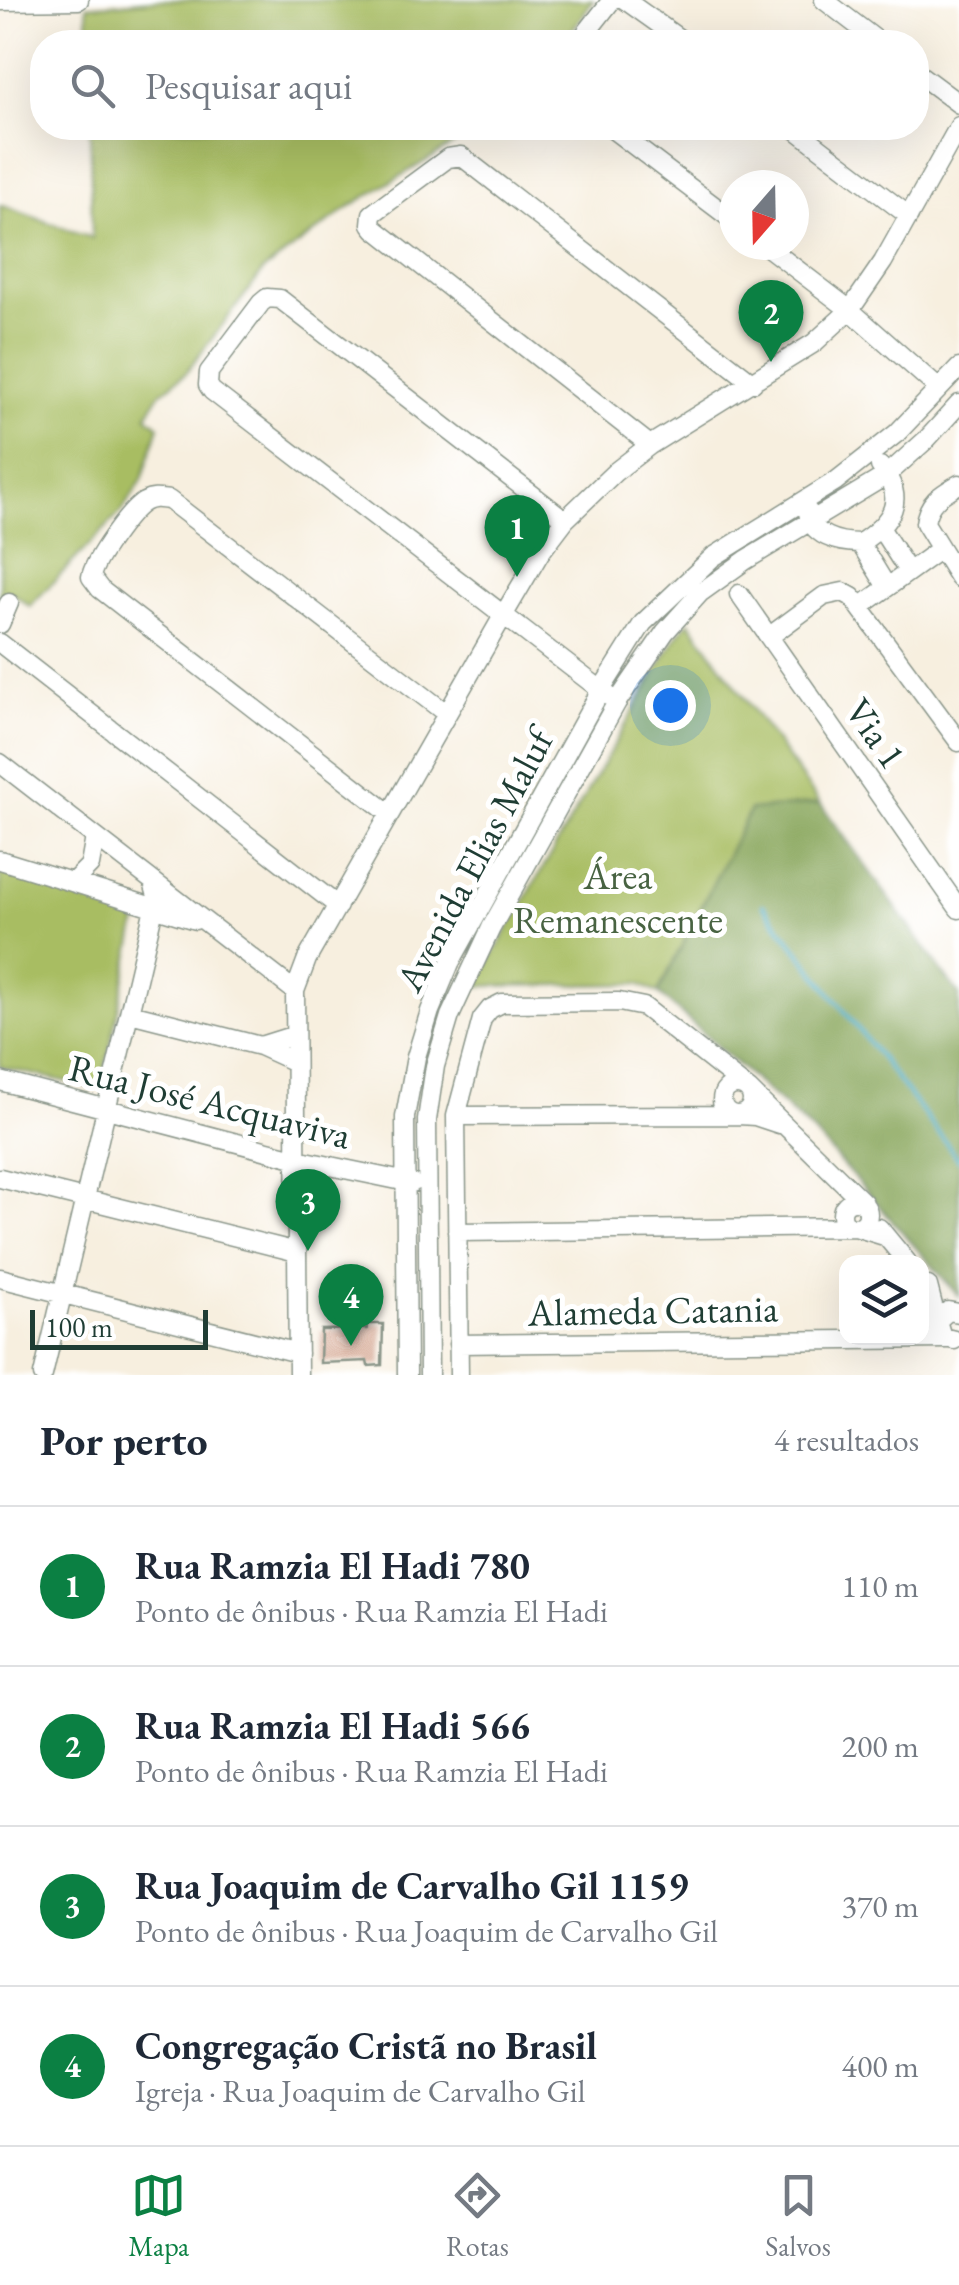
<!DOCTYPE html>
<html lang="pt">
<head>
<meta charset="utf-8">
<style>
	:root { --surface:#fff; --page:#f6f6f7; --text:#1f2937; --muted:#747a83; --line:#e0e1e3; --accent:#0b8043 }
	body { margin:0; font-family:"EB Garamond",serif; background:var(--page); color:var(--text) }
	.controls { position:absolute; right:30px; bottom:30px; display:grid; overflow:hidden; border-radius:20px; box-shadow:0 10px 40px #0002 }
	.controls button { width:90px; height:90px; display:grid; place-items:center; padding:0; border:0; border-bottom:2px solid var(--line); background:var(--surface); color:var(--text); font:50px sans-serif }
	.compass { position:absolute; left:719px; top:170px; width:90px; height:90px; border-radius:50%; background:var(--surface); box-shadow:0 10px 40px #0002; rotate:200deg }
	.scale { position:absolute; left:30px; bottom:25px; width:178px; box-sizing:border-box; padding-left:10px; border:5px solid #1f3d34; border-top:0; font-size:28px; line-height:35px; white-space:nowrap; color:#1f3d34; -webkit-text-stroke:8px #fff; paint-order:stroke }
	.you { position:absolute; left:670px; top:705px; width:35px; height:35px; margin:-25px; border:8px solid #fff; border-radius:50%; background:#1a73e8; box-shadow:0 0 0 15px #1a73e833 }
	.badge { display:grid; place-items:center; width:65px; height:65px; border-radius:50%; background:var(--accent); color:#fff; font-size:32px; font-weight:700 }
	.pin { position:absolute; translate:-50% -82px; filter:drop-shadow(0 2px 5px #0008) }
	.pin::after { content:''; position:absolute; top:52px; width:35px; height:30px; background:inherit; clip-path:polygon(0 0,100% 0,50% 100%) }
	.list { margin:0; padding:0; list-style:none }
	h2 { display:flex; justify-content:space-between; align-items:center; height:130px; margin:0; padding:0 40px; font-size:42px }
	h2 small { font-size:32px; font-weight:400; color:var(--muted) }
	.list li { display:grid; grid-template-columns:65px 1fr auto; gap:30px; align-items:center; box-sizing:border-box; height:160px; padding:0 40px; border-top:2px solid var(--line) }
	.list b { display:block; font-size:38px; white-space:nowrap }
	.list p { margin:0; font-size:32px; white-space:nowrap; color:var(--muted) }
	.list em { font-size:32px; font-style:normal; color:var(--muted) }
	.icon { flex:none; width:55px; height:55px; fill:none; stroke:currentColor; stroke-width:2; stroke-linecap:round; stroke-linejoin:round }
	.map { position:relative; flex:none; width:959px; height:1375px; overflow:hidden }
	.search { position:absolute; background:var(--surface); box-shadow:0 10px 40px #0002; left:30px; right:30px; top:30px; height:110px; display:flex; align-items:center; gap:25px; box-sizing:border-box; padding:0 35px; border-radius:40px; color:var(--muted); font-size:38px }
	.sheet { height:770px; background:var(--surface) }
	nav { display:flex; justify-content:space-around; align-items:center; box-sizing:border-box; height:140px; border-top:2px solid var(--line); background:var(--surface); font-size:28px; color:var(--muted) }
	nav a { display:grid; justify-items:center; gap:5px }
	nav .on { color:var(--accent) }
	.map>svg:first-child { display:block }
</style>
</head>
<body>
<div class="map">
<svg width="959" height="1375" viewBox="0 0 959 1375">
	<rect width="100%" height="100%" fill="#fff"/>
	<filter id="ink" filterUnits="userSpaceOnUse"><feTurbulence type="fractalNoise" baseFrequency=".01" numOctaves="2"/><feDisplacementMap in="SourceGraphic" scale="20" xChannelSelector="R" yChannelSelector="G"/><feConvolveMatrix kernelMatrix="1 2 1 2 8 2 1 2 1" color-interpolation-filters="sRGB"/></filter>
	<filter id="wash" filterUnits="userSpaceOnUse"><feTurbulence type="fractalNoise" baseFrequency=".0048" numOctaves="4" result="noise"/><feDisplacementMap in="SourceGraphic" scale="40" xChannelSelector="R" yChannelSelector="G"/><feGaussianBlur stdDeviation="2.25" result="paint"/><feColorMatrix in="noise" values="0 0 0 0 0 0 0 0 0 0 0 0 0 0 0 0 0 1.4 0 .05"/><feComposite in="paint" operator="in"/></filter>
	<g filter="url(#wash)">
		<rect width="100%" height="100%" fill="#f7efdf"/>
		<path fill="#a8bd62" stroke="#647d4b" stroke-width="2.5" d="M 158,0 L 593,0 L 564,42 L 88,42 L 87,6 Z
			M 90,128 L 450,128 L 459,141 L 352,205 L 264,270 L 186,373 L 160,393 L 147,416 L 159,426 L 142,480 L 123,510 L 30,606 L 11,592 L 0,596 L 0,205 L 92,238 Z
			M 689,621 L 820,803 L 750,811 L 658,993 L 639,984 L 479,986 L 482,974 L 675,639 Z
			M 0,868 L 127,909 L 138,917 L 104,1075 L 98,1083 L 89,1087 L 0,1067 Z"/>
		<path fill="#86a458" stroke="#527046" stroke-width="2.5" d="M 820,803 L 959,995 L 959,1296 L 816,1135 L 658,993 L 750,810 Z"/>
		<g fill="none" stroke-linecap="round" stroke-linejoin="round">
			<path stroke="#41a9c1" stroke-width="4" d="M 763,905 L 959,1160"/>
		</g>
		<g id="blocks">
			<path fill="#cd977e" d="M 367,1324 L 383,1324 L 382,1365 L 368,1366 L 367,1361 L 320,1363 L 321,1330 L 367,1329 Z"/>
		</g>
	</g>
	<g filter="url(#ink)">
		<use href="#blocks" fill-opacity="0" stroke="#8b968a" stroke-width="2.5"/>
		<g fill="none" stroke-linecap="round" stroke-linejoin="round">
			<g stroke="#8b968a" stroke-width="21">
				<path id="minor" d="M 625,0 L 684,42
					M 824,0 L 879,42
					M 0,1 L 79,0
					M 579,42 L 612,0
					M 916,72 L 959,104
					M 611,128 L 734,221
					M 794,128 L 909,216
					M 765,245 L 850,310 L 939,389
					M 650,445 L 375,229 L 371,224 L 372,214 L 448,158 L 461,156 L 753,383
					M 959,484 C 942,494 928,501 925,523 L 959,578
					M 808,511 C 810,536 838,543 860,543 C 892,522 908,500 880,466
					M 565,520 L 280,299 L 267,298 L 261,303 L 209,372 L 208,385 L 212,391 L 610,697
					M 881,529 L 908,571
					M 860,543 L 887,587
					M 739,594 L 959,909
					M 860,607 L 939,550
					M 0,624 L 9,603
					M 770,636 L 824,596 L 843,592 L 852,597 L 959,742
					M 0,643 L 338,906
					M 0,763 L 295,991
					M 390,814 L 100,589 L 91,577 C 94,560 129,511 144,502 C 153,497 160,499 169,500 L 447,714
					M 0,860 L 195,920
					M 73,882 L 90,865 L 95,837
					M 130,1013 L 260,1046
					M 295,1062 L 260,1046 L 295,1035
					M 0,1081 L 306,1161 L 412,1183
					M722 1100a15 15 0 1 1 30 0a15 15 0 1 1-30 0Z
					M 456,1116 L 739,1115 L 755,1116 L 779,1124
					M 0,1178 L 297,1252
					M842 1214a13 13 0 1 1 26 0a13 13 0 1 1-26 0Z
					M 879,1228 L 907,1262
					M 457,1232 L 855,1227 L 884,1236
					M 0,1278 L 298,1353
					M 928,1286 L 937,1321 L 934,1323
					M 954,1340 L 942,1337 L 937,1321 L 948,1311 L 959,1313
					M 458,1344 L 947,1339
					M 43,1375 L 154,908 L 157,896 L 153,882
					M 298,1375 L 295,991 L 307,959 L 503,616 L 540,553 L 565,520 L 615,472 L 650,445 L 814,343 L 850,310 L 883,262 L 959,126
					M 407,1375 L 405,1117 L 416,1057 L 430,1011 L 450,963 L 601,690 L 643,623 L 713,557 L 836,481 L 897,433 L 959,368
					M 429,1375 L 427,1120 L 435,1066 L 450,1016 L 491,928 L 617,702 L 665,632 L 700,593 L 746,560 L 887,475 L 927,439 L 959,404
					M 459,1375 L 456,1116 L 482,1019 L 490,1009 L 502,1003 L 619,1002 L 644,1007 L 749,1090 L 864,1203"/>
			</g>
			<use href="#minor" stroke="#fff" stroke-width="18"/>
		</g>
	</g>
	<g text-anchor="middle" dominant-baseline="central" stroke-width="10" stroke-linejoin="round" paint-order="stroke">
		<g font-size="38" fill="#1f3d34" stroke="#fff">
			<text transform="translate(876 733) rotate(55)">Via 1</text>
			<text transform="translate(474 860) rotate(-62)">Avenida Elias Maluf</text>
			<text transform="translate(210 1101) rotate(14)">Rua José Acquaviva</text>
			<text transform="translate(653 1310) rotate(-1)">Alameda Catania</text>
		</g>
		<g font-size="38" fill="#486342" stroke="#fff">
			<text x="618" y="875">Área<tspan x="618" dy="44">Remanescente</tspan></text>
		</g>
	</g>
</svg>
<div class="controls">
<button><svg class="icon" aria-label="layers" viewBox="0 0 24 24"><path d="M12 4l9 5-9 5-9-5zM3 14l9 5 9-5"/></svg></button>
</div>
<svg class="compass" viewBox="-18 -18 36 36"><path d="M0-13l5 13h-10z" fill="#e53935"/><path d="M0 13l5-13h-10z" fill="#747a83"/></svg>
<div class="scale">100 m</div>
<div class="you"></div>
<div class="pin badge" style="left:517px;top:577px">1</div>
<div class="pin badge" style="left:771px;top:362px">2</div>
<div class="pin badge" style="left:308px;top:1251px">3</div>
<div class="pin badge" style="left:351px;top:1346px">4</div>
<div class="search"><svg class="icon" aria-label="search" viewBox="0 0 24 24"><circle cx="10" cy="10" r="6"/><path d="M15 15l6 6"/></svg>Pesquisar aqui</div>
</div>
<section class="sheet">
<h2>Por perto<small>4 resultados</small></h2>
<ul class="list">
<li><span class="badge">1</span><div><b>Rua Ramzia El Hadi 780</b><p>Ponto de ônibus · Rua Ramzia El Hadi</p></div><em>110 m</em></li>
<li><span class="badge">2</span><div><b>Rua Ramzia El Hadi 566</b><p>Ponto de ônibus · Rua Ramzia El Hadi</p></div><em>200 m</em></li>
<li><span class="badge">3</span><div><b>Rua Joaquim de Carvalho Gil 1159</b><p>Ponto de ônibus · Rua Joaquim de Carvalho Gil</p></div><em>370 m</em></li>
<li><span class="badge">4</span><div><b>Congregação Cristã no Brasil</b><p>Igreja · Rua Joaquim de Carvalho Gil</p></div><em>400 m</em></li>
</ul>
</section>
<nav>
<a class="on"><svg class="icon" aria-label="map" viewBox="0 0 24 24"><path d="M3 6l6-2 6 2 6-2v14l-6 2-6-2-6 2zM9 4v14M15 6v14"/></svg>Mapa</a>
<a><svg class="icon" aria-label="directions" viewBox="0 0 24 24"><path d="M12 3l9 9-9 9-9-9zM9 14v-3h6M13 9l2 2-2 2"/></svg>Rotas</a>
<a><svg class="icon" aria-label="saved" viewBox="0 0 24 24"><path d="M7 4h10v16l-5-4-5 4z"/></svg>Salvos</a>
</nav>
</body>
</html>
